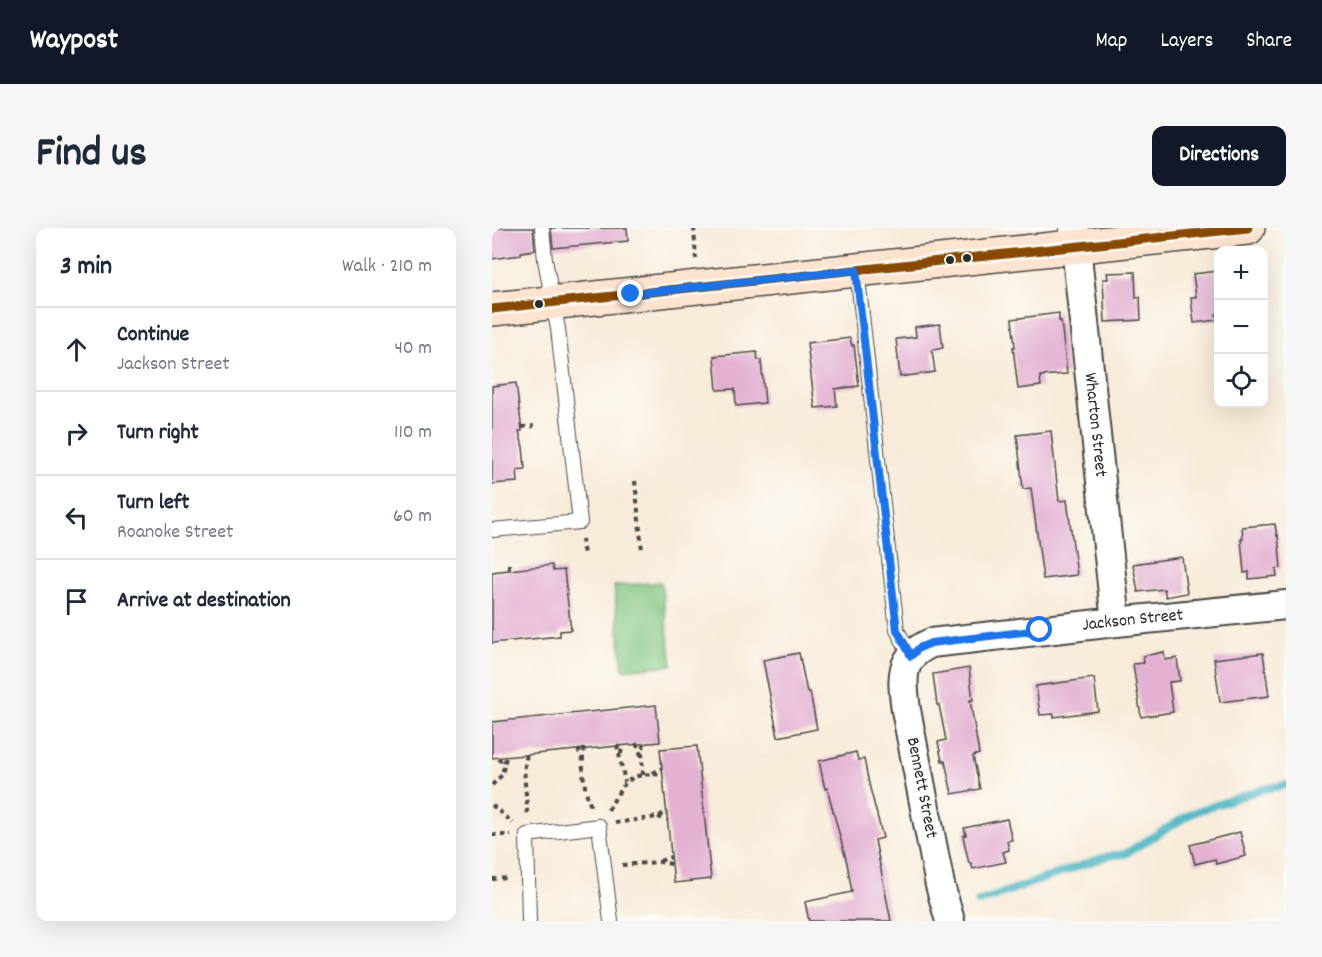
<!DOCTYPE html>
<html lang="en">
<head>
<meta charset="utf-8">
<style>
	:root { --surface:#fff; --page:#f6f6f7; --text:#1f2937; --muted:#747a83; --line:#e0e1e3; --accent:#111827 }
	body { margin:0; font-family:Dekko,sans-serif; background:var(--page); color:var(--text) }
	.controls { position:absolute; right:18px; top:18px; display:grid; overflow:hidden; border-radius:12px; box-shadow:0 6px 24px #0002 }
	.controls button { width:54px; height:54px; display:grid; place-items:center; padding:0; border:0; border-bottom:2px solid var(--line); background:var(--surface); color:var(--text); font:30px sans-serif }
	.stop { position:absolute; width:18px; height:18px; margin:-14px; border:4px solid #1a73e8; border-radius:50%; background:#fff }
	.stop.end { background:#1a73e8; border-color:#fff; box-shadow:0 2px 6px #0008 }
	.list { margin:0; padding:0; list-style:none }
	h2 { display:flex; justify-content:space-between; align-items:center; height:78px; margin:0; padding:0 24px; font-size:26px }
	h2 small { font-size:20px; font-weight:400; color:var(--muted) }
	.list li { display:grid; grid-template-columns:39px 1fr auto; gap:18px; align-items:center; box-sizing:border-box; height:84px; padding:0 24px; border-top:2px solid var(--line) }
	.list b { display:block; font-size:22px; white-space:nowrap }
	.list p { margin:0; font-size:20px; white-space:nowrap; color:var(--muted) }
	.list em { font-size:20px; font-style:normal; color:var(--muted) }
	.icon { flex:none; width:33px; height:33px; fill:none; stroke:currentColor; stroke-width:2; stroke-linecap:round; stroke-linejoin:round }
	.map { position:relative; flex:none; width:794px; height:693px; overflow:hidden; border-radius:12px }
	header { display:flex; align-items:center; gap:36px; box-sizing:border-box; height:84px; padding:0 30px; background:var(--accent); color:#fff }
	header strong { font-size:28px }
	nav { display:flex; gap:33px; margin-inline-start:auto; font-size:21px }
	.intro { display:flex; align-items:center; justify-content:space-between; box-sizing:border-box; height:144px; padding:0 36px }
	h1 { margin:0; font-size:42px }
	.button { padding:15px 27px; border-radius:12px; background:var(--accent); color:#fff; font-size:21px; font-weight:700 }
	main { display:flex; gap:36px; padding:0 36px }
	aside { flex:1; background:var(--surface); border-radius:12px; box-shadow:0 6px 24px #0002 }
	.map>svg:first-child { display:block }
</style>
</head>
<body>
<header>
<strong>Waypost</strong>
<nav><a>Map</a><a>Layers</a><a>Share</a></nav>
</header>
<div class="intro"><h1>Find us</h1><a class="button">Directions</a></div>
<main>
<aside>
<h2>3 min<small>Walk · 210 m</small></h2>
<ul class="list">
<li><svg class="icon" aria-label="ahead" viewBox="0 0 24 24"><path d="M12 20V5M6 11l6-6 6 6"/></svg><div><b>Continue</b><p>Jackson Street</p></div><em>40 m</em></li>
<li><svg class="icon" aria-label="right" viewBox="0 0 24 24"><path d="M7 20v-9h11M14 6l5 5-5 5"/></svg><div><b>Turn right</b></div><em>110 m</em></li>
<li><svg class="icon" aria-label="left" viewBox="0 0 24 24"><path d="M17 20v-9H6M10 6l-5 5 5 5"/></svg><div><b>Turn left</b><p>Roanoke Street</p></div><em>60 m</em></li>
<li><svg class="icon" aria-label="arrive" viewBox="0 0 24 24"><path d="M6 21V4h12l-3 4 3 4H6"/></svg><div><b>Arrive at destination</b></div></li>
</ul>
</aside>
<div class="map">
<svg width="794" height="693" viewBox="0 0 794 693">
	<rect width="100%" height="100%" fill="#fdfcf7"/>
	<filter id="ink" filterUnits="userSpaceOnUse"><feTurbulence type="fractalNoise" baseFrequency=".0167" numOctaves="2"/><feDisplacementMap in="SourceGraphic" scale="12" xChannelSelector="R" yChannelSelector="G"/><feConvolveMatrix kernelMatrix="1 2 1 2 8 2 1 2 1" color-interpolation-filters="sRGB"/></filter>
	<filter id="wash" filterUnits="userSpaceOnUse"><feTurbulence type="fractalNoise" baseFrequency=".008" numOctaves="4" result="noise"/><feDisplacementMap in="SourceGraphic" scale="24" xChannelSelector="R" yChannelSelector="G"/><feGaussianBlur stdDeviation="1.35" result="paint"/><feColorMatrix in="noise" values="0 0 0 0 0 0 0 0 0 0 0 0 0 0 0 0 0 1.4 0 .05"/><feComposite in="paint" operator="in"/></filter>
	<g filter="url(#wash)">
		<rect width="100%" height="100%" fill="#f8ebd9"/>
		<path fill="#80c580" stroke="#567856" stroke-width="1.5" d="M 169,354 L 180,437 L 131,442 L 122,358 Z"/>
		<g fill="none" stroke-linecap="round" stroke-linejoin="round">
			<path stroke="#43b1c0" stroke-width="8" d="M 486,674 L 616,628 L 633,626 L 700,585 L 771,561 L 794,557"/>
		</g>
		<g id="blocks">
			<path fill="#e3b1d2" d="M 0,0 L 41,0 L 43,22 L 29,24 L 29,27 L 0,31 Z
				M 59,0 L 135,0 L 136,13 L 61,20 Z
				M 726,43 L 726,86 L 724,86 L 725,92 L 702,95 L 699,69 L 704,69 L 701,46 Z
				M 643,44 L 644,70 L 648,69 L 649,92 L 613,94 L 611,51 L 616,51 L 615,45 Z
				M 567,85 L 567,93 L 569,93 L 575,146 L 548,148 L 549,158 L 526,161 L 521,119 L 523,119 L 520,91 Z
				M 448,96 L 451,120 L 440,122 L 443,144 L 408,149 L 404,111 L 424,109 L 423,99 Z
				M 358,110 L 360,118 L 362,117 L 367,158 L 343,161 L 345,178 L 323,180 L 315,115 Z
				M 265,124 L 266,132 L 269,132 L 273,175 L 244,178 L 243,161 L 225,162 L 222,128 Z
				M 24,155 L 30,203 L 27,203 L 31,219 L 33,241 L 25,242 L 26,254 L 0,256 L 0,158 Z
				M 559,203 L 567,273 L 575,272 L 585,347 L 551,351 L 539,260 L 531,261 L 525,207 Z
				M 783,296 L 785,308 L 786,307 L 789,340 L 784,341 L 785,348 L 757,351 L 757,344 L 752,345 L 749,311 L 751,311 L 750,299 Z
				M 690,329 L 695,365 L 674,369 L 672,361 L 646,364 L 641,336 Z
				M 60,337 L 61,343 L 72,342 L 79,402 L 68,403 L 68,408 L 0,415 L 0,344 Z
				M 672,424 L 673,432 L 685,430 L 688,453 L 677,454 L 681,484 L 649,489 L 641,436 L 652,435 L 651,428 Z
				M 307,425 L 315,464 L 318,464 L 325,501 L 286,509 L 271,432 Z
				M 771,425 L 777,468 L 728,474 L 722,431 Z
				M 477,440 L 481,472 L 478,472 L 487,526 L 481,528 L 488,561 L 460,566 L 453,533 L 450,533 L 446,514 L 454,512 L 447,477 L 445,477 L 441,446 Z
				M 602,450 L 606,483 L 562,489 L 562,486 L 548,487 L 544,458 Z
				M 164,477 L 168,514 L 0,530 L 0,494 Z
				M 205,518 L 219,651 L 182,655 L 168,521 Z
				M 364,524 L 366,532 L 372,531 L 377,556 L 391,610 L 383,612 L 399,693 L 317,693 L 313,674 L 360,664 L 355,635 L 335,560 L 333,561 L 327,533 Z
				M 515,591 L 520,612 L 515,613 L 517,622 L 511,624 L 514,634 L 481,641 L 479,635 L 477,635 L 475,627 L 471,608 L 474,607 L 472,600 Z
				M 748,604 L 754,628 L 724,636 L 723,631 L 703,636 L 698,617 Z"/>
		</g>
	</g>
	<g filter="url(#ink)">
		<use href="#blocks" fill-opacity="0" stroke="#4a4845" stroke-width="1.5"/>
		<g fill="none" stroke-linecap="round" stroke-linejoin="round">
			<g stroke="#4a4845" stroke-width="16">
				<path id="service" d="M 365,42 L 405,402 L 419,428
					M 0,302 L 88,294 L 66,101 L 53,32 L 50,0
					M 37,693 L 35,607 L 107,598 L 119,693"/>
			</g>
			<g stroke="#4a4845" stroke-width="32">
				<g id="minor">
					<path id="s1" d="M 582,0 L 624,394"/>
					<path id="s2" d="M 458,693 L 448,657 L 414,482 C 410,451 406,429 439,415 L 624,394 L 794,377"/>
				</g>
			</g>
			<g stroke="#4a4845" stroke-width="36">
				<path id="secondary" d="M 0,81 L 756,0"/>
			</g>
			<path stroke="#4a4845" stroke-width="4" stroke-dasharray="4.5 4.5" stroke-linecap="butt" d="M 202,0 L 204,31
				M 30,199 L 42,198
				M 143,253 L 150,322
				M 90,311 L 92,328
				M 17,336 L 17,341
				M 144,515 L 149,527
				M 125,517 L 133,554
				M 92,520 C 89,540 92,563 100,581
				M 86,521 L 90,531
				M 129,526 L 130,517
				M 35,527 C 29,545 36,569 35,589
				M 7,530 L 11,538
				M 161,545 L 170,540
				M 151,547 L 150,528 L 152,514
				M 0,557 L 10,547 L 14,529
				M 0,577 L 21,595
				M 116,582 C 132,555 136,543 171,547
				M 166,589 L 176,592
				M 123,595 L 165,589 L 175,584
				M 0,607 L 19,607
				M 168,633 L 179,629
				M 130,637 L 167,634 L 180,636
				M 0,651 L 17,650"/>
			<use href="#service" stroke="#fff" stroke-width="14"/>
			<use href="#minor" stroke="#fff" stroke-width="28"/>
			<use href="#secondary" stroke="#fde4d1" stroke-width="33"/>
			<g stroke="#fdfcf7" stroke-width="14">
				<path id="bus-1" d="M 0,81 L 756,0"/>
			</g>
			<use href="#bus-1" stroke="#874901" stroke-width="9"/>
		</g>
	</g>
	<g fill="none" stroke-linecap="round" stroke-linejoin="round" filter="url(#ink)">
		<path stroke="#1a73e8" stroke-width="8" d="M 139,66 L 364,42 L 405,402 L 419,428 L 427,420 L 439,415 L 548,402"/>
	</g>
	<g fill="#2b2b2b" stroke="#fdfcf7" stroke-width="2">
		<circle cx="475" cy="30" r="5"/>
		<circle cx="458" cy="32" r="5"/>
		<circle cx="47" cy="76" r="5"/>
	</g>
	<g text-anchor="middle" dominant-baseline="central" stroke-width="4.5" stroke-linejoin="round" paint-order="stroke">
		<g font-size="18" fill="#2b2b2b" stroke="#fdfcf7">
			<text stroke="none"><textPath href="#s1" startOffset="198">Wharton Street</textPath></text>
			<text stroke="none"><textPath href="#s2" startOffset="498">Jackson Street</textPath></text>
			<text transform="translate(429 560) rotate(79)">Bennett Street</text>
		</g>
	</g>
</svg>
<div class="controls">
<button>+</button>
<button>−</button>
<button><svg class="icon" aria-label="locate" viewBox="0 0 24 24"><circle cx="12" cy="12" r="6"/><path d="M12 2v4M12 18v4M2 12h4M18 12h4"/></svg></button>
</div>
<div class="stop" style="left:548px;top:402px"></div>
<div class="stop end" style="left:139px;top:66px"></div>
</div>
</main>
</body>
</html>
